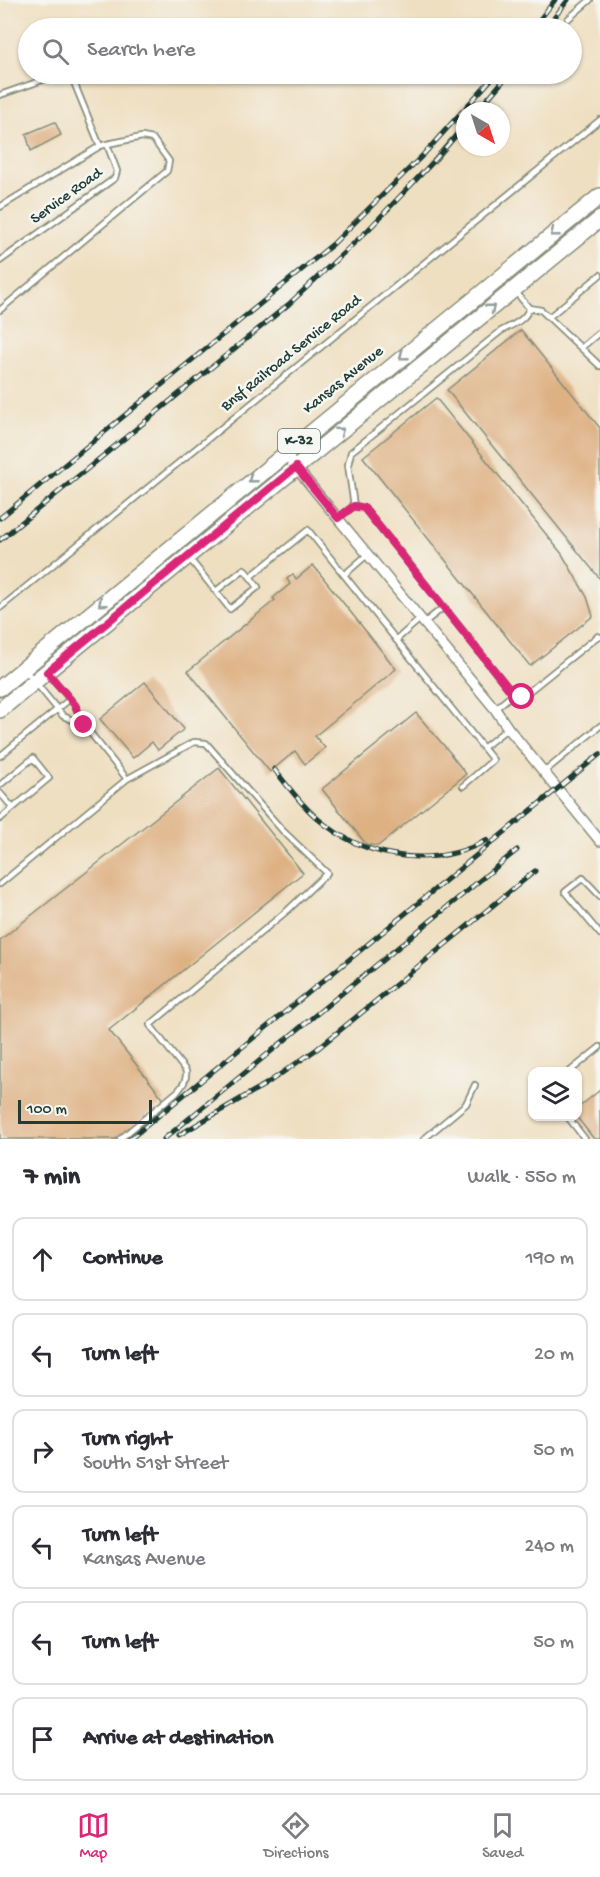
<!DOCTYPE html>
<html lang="en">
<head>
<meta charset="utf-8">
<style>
	:root { --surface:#fff; --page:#f2f2f3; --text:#2b2b33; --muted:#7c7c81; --line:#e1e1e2; --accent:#db2777 }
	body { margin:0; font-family:"Gochi Hand",sans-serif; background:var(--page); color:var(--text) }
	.controls { position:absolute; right:18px; bottom:18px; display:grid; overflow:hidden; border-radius:12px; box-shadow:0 2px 4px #0004 }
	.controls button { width:54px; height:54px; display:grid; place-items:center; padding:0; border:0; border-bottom:2px solid var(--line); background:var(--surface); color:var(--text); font:30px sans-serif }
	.compass { position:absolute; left:456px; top:102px; width:54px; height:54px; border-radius:50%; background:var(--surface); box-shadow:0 2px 4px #0004; rotate:141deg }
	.scale { position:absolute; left:18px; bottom:15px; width:134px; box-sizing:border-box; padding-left:6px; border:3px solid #1f3d34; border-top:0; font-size:16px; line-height:21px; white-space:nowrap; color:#1f3d34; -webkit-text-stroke:4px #f6f6f2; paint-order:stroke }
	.stop { position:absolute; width:18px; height:18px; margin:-14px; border:4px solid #db2777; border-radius:50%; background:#fff }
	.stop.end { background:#db2777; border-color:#fff; box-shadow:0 2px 6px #0008 }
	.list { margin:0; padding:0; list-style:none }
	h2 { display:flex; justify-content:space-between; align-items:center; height:78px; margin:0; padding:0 24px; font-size:26px }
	h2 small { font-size:20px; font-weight:400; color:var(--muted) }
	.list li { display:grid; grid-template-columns:39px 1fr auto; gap:18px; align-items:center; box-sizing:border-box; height:84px; margin:0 12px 12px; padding:0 12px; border:2px solid var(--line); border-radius:12px }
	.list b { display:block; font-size:22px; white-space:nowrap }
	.list p { margin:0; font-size:20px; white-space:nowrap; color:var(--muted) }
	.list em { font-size:20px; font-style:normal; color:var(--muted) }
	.icon { flex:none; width:33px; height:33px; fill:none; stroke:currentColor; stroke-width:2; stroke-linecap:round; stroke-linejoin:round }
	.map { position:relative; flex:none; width:600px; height:1139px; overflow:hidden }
	.search { position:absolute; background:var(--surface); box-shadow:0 2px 4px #0004; left:18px; right:18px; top:18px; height:66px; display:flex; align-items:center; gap:15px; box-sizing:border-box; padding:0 21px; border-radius:33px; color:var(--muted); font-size:22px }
	.sheet { height:654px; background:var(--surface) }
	nav { display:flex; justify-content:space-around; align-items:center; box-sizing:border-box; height:84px; border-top:2px solid var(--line); background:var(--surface); font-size:16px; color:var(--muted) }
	nav a { display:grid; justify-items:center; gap:3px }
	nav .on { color:var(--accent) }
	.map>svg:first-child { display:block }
</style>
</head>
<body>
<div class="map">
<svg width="600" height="1139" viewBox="0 0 600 1139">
	<rect width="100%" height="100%" fill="#f6f6f2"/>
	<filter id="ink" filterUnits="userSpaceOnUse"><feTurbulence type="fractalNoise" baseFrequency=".0167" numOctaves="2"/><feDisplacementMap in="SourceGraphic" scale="12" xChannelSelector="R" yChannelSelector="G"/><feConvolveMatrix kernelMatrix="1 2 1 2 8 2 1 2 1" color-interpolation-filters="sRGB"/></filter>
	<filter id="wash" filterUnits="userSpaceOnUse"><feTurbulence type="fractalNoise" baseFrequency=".008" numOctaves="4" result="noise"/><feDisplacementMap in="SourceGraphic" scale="24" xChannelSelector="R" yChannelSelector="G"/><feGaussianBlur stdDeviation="1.35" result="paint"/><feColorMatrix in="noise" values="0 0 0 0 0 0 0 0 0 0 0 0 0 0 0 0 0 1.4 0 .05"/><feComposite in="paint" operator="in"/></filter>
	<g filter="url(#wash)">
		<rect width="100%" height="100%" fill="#efdfc1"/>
		<g id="blocks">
			<path fill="#deb183" d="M 55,122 L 61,135 L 31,151 L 26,134 Z
				M 521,330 L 600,428 L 600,579 L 447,390 Z
				M 436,398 L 562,554 L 587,597 L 593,616 L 530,666 L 363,457 Z
				M 313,565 L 396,669 L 315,736 L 325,748 L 305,764 L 295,751 L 270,772 L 188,671 L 275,600 L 273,598 L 290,584 L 287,579 L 293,574 L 296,579 Z
				M 145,682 L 184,729 L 158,750 L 152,742 L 133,758 L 100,719 Z
				M 416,713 L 452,755 L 451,755 L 466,774 L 378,846 L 366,844 L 322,789 Z
				M 219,768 L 303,873 L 109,1030 L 165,1101 L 118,1139 L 0,1139 L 0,940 Z
				M 600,1090 L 600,1139 L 594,1139 L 576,1116 L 578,1116 L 578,1108 Z"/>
		</g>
	</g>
	<g filter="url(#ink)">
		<use href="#blocks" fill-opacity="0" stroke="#878e7a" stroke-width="1.5"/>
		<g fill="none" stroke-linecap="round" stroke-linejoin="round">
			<g stroke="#878e7a" stroke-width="8">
				<path id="lane" d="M 568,19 L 590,0
					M 0,95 L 60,74 L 73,80 L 100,146
					M 0,207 L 100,146 L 107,144 L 117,171 L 115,178 L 0,261
					M 515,291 L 529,308 L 541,310 L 600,366
					M 0,310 L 167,171 L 169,161 L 153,139 L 142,137 L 107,144
					M 549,317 L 600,275
					M 581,348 L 600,332
					M 354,506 L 348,465 L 351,452 L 501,331 C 512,325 526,320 529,308
					M 338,518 L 354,506 L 364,508 L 444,607 L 425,622
					M 189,558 L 230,609 L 258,587 L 244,569 L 216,591
					M 344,575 L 493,760 L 463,786
					M 250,577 L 308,530 L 344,575 L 367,555
					M 444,607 L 513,694
					M 0,608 L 600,120
					M 396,640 L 420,619
					M 26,671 L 63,716 L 84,725
					M 48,673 L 75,705 L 84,725 L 127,779 L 194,742 L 206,743 L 283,831 L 327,873 L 288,910 L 150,1025 L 186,1071 C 187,1080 183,1085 178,1091 L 120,1139
					M 495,709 L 513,694 L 518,698 L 522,697 L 598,636 L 600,637
					M 483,748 L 508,728
					M 0,756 L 70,699
					M 544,772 L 600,726
					M 0,785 L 33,758 L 49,778 L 13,808
					M 0,793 L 13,808 L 0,819
					M 0,884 L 127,779
					M 600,896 L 583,878 L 565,892 L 600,934
					M 569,1072 L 600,1047
					M 567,1116 L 585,1139
					M 424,1139 L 466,1104 L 475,1085"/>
			</g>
			<g stroke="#878e7a" stroke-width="12">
				<path id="street" d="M 284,453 L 495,709 L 508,728 L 600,841"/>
			</g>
			<g stroke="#878e7a" stroke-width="18">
				<path id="primary" d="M 0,688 L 600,196
					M 0,710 L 600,219"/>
			</g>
			<use href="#lane" stroke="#fff" stroke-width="4.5"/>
			<use href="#street" stroke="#fff" stroke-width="9"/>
			<use href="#primary" stroke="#fff" stroke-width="15"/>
			<g stroke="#1f3d34" stroke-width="5">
				<path id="rail" d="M 533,28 L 555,0
					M 546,28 L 568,0
					M 477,111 L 509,74
					M 0,518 L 333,244 L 423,155 L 496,74
					M 0,540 L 289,304 L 367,231 L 432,163 L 465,125
					M 274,769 C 290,789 306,811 327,826 C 372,860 437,868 487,840
					M 179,1135 L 266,1084 L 317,1049 L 535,871
					M 130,1139 L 600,754
					M 164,1139 L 517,850"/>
			</g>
			<use href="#rail" stroke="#f6f6f2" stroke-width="3" stroke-dasharray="9" stroke-linecap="butt"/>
		</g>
		<defs><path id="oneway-chevron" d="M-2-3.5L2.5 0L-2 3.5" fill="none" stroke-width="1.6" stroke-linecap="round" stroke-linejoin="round" transform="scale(1.5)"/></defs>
		<g stroke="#8f9e9a">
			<use href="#oneway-chevron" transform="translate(554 233) rotate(141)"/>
			<use href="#oneway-chevron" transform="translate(491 308) rotate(-39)"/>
			<use href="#oneway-chevron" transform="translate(403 356) rotate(141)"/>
			<use href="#oneway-chevron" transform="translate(340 431) rotate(-39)"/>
			<use href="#oneway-chevron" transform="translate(252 479) rotate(141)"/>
			<use href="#oneway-chevron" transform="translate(102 603) rotate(140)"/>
		</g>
	</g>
	<g fill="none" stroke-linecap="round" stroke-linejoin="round" filter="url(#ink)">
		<path stroke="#db2777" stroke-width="8" d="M 84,725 L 75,705 L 47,672 L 296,467 L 338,518 L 354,506 L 364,508 L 513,694 L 518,698 L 522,697"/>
	</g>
	<g text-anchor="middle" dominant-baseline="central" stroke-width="5" stroke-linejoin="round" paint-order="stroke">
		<rect fill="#f6f6f2" stroke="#60746d" stroke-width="1.5" x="278" y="429" width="42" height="24" rx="4.5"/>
		<g font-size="15" font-weight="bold" fill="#1f3d34">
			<text x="299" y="441">K-32</text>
		</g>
		<g font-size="16" fill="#1f3d34" stroke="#f6f6f2">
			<text transform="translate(67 197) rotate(-36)">Service Road</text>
			<text transform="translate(292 354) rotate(-39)">Bnsf Railroad Service Road</text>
			<text transform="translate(344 381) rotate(-39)">Kansas Avenue</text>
		</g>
	</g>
</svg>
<div class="controls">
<button><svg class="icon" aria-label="layers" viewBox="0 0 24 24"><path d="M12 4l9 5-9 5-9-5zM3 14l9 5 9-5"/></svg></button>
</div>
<svg class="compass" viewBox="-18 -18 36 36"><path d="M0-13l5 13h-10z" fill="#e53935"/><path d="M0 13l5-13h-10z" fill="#7c7c81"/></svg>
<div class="scale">100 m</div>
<div class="stop" style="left:522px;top:697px"></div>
<div class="stop end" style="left:84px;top:725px"></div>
<div class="search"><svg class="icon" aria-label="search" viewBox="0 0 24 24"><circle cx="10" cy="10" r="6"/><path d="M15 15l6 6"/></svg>Search here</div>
</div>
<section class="sheet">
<h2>7 min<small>Walk · 550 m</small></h2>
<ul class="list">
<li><svg class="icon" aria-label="ahead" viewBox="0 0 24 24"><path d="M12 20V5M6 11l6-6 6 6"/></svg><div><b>Continue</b></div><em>190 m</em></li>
<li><svg class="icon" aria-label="left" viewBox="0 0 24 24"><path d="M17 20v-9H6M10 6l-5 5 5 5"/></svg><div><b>Turn left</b></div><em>20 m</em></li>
<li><svg class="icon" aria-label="right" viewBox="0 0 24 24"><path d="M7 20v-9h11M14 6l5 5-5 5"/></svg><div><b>Turn right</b><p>South 51st Street</p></div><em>50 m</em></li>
<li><svg class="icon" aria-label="left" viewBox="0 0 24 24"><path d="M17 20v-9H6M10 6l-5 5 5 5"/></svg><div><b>Turn left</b><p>Kansas Avenue</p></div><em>240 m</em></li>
<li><svg class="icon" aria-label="left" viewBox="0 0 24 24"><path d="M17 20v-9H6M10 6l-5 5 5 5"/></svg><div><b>Turn left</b></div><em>50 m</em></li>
<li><svg class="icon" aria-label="arrive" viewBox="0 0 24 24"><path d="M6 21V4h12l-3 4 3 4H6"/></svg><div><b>Arrive at destination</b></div></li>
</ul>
</section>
<nav>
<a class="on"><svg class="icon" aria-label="map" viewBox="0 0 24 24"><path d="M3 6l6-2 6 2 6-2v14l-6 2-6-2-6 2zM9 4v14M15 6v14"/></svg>Map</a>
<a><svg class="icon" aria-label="directions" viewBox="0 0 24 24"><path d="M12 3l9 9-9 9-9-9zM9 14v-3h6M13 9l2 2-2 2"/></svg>Directions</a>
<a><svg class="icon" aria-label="saved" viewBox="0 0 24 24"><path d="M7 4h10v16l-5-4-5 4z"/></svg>Saved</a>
</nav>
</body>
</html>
